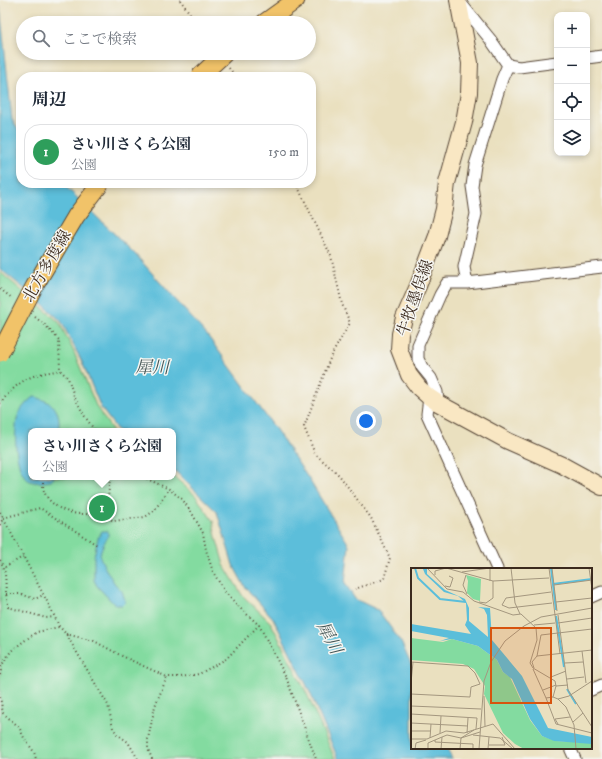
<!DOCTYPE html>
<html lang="ja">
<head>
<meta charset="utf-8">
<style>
	:root { --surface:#fff; --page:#f2f2f3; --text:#1f2937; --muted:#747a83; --line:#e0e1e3; --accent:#111827 }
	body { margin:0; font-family:"IM FELL DW Pica","Noto Serif JP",serif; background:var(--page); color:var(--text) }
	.controls { position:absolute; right:12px; top:12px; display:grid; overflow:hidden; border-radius:8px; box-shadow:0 2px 6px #0003 }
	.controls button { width:36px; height:36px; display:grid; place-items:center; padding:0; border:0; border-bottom:1px solid var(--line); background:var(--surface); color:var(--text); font:20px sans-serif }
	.you { position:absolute; left:366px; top:421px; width:14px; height:14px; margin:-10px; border:3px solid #fff; border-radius:50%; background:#1a73e8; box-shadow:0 0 0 6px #1a73e833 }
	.badge { display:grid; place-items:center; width:26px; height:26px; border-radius:50%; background:var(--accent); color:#fff; font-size:13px; font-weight:700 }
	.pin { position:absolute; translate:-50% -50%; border:2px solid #fff; box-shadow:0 1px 4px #0006 }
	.popup { position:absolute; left:28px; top:428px; width:148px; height:52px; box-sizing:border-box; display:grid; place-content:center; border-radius:8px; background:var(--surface); filter:drop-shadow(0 1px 3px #0005); font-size:13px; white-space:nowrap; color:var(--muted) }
	.popup b { font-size:15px; color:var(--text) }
	.popup::after { content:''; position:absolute; left:50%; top:100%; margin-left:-8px; border:8px solid transparent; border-top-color:var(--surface) }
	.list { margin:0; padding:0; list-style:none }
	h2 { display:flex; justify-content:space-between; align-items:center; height:52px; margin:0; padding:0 16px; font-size:17px }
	h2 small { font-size:13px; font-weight:400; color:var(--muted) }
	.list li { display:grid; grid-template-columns:26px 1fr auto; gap:12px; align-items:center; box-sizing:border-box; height:56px; margin:0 8px 8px; padding:0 8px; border:1px solid var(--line); border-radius:16px }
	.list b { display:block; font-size:15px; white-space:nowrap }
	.list p { margin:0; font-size:13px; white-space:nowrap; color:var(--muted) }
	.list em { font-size:13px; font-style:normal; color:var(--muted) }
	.icon { flex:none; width:22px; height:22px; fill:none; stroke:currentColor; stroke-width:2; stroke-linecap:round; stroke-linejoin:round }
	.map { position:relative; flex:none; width:602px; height:759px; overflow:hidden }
	.search { position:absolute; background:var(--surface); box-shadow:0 2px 6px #0003; left:16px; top:16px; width:300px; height:44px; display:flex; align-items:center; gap:10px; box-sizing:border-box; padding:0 14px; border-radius:22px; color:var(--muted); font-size:15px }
	.panel { position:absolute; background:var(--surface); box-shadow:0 2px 6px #0003; left:16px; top:72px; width:300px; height:116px; border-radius:16px }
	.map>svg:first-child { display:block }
</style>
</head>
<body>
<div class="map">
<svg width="602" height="759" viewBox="0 0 602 759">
	<rect width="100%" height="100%" fill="#f6f6f2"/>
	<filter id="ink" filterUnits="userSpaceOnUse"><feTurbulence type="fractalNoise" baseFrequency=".025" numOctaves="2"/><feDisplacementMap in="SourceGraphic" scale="8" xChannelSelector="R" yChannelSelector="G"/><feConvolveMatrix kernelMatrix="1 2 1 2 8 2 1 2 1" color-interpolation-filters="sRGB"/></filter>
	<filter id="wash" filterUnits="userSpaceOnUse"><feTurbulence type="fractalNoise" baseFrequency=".012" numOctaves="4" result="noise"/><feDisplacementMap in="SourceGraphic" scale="16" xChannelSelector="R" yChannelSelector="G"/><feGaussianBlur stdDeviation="0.9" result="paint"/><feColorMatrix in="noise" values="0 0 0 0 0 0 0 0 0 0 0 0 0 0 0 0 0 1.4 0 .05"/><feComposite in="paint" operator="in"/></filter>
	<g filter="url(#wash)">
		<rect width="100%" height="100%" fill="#eae0bf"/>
		<path fill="#83dba0" stroke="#5f825f" d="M 0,272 L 59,322 L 73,350 L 97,408 L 113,431 L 31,431 L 31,477 L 173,477 L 173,476 L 195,495 L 213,521 L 216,537 L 224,565 L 242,595 L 271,623 L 307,694 L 335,759 L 0,759 Z"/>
		<path fill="#5bbeda" stroke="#4b747c" d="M 0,7 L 12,119 L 21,135 L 21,183 L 62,183 L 134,253 L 207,335 L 277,431 L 310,481 L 349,545 L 345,583 L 355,599 L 378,610 L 401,642 L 412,667 L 412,748 L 447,748 L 452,759 L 338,759 L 308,688 L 273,618 L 245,587 L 233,565 L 217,512 L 175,471 L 173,470 L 173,431 L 118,431 L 101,408 L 82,362 L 61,321 L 37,299 L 0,269 Z
			M 33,397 C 38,397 41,399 46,401 C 58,407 61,418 58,431 L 31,431 L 31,477 L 55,477 L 51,481 C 43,482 31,485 25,477 C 15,465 14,434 17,419 C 19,410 26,403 33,397 Z
			M 102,531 L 108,531 L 108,537 L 104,543 L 101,550 L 100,557 L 105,568 L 115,584 L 122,591 L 125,600 L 125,602 L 122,605 L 115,605 L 97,586 L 94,580 L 94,556 L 98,538 Z"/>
	</g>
	<g filter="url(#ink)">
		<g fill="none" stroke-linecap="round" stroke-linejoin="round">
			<g stroke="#554536" stroke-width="13">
				<path id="street" d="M 459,1 L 490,39 L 508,65 L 519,67 L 557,62
					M 587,58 L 602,56
					M 467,283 L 602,267
					M 429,397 L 427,414 L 497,569
					M 438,403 L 437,392 L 431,378 L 422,367 L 418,359 L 418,345 L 440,295 L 447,283 L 467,283 L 464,267 L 476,214 L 472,186 L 475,165 L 489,121 L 502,79 L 508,65
					M 591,597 L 602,592
					M 591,690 L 602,685
					M 570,748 L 575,759"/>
			</g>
			<g stroke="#554536" stroke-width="18">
				<path id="secondary" d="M 458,0 L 470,63 L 469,93 L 464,122 L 447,183 L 444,209 L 437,236 L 418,286 L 404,318 L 400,334 L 399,349 L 409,375 L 419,388 L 429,397 L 438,403 L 508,441 L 562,465 L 602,487"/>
			</g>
			<g stroke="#554536" stroke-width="19">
				<path id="primary" d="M 264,23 L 296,0"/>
			</g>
			<path stroke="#554536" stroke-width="2" stroke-dasharray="1 3" stroke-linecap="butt" d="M 180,0 L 197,23
				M 229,68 L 236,77
				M 296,183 L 331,256 L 342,304 L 350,323 L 331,356 L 304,427 L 315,454 L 339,475 L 371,518 L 390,558 L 384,579 L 355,589
				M 0,289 L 12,298
				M 35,317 L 45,325 L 59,340 L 60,370 L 68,378 L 74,396 L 84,415 L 95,431
				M 0,404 C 10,390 23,378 40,374 C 47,372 53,372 60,370
				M 143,477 L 169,489 L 182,499 L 192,513 L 203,533 L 206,550 L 213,572 L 225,592 L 241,609 L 259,625 L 286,677 L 316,759
				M 43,482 C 43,485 43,488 44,491 C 49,506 68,514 82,514 C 91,515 99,511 107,509 L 110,477
				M 107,509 L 109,518 L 113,521 L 145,517 L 154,511 L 169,489
				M 0,512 L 51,609 L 59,626 L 66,634 L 108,705 L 113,728 L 117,734 L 128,742 L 138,759
				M 0,525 L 3,518 L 40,508 L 97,545
				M 0,560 C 7,572 5,581 6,594 C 7,599 8,603 8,607 L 46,618 L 54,617
				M 5,567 L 23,557
				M 6,594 L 21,594 L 35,599 L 43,595
				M 66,634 L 94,641 L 122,656 L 167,677
				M 0,675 L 2,665 L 11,651 L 24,641 L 37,632 L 59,627
				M 0,697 L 3,713 L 19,727 L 24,738 L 34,752 L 36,759
				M 152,759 L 148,749 L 148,739 L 155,706 L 167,677 L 181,677 L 199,674 L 226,659 L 259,625"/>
			<use href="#street" stroke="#fff" stroke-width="11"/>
			<use href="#secondary" stroke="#f9e7c3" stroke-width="16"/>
			<use href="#primary" stroke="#f1c369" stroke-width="17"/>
			<g stroke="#554536" stroke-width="19" stroke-linecap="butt">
				<path id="primary-bridge" d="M 199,77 L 225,53
					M 0,353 L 34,287 L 76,216 L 101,183"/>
			</g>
			<use href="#primary-bridge" stroke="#f1c369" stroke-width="17"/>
		</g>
	</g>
	<g text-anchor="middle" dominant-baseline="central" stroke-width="3" stroke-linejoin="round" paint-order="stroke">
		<g font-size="16" fill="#3b2a1e" stroke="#f6f6f2">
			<text transform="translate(47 266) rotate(-60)">北方多度線</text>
			<text transform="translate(415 298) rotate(-71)">牛牧墨俣線</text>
		</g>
		<g font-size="17" font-style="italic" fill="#455656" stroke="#f6f6f2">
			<text x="152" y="368">犀川</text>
			<text transform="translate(329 638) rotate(62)">犀川</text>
		</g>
	</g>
	<g transform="translate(411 568)">
		<rect width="181" height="181" fill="#eae0bf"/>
		<path d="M 55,7 L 70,11 L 69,33 L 62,31 L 56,25 L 57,13 ZM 0,70 L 32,74 L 41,71 L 67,78 L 86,92 L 92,104 L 99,109 L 119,152 L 131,168 L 145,173 L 181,175 L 181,181 L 113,181 L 104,176 L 92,165 L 73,126 L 74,118 L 63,101 L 52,96 L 0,92 Z" fill="#83dba0"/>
		<path d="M 16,0 L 16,6 L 34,22 L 54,31 L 58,40 L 58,53 L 77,69 L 76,47 L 73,41 L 67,39 L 79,40 L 81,72 L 111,108 L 137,160 L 181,169 L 181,176 L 143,173 L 131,168 L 119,151 L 101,111 L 92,104 L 86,92 L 67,78 L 41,71 L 29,73 L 38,70 L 0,63 L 0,56 L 60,66 L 54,57 L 56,52 L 55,35 L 47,28 L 33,24 L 14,6 L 12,1 Z" fill="#5bbeda"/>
		<path fill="none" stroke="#5bbeda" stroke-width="2" d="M 4,0 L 7,10 L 29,31 L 55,34M 140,0 L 145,42M 142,16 L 181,11M 145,48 L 153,99M 156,121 L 165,136"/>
		<path fill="none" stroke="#a4977f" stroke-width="1" d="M 16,0 L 36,21 L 52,24 L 63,33 L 102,47 L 110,46 L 125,60 L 126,72 L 119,95 L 122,100 L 144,113 L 145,118 L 142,129 L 147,131 L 155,139 L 163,157 L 165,181M 79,0 L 79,13M 100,0 L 104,35 L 109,46M 138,0 L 149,86M 141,0 L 146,43M 178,0 L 181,21M 51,4 L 79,0M 24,7 L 24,3 L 35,0 L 82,13 L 138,10M 55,7 L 52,17 L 56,26M 143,17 L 181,12M 34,18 L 39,19 L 42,10 L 38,8M 140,24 L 95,30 L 91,37 L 98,40 L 141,35M 68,34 L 75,35 L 82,30 L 82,13M 145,34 L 181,30M 147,47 L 157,122 L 181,159M 147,55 L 181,50M 123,57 L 144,55M 130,67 L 181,61M 171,83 L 175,115M 126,88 L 181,82M 0,94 L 57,98 L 64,105 L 69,116 L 60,119 L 59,129 L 0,126M 154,95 L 172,94M 123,100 L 121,94 L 126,88 L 130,67M 122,101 L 135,130 L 142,129M 140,109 L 155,103M 156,111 L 173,109M 0,115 L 2,94M 145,118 L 157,117M 132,122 L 145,117M 73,128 L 74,158M 135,130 L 145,156 L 181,165M 147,131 L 158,128 L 181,113M 0,138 L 70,141M 0,146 L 66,150 L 65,161M 162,154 L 172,145M 0,155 L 57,158M 147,156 L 144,151 L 159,149M 63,162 L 50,170 L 69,164M 0,163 L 19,163M 29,165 L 30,148M 56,165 L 57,150M 62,167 L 89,170 L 102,181M 19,170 L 20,156M 0,171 L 16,171 L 35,163 L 53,165 L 82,156 L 104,181M 24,172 L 24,174 L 62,176 L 62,181M 78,177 L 94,177 L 91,169M 4,181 L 5,175 L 15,172M 17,181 L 17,175 L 31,169M 30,181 L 31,169 L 36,167 L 50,170 L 49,181M 68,181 L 73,113 L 80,94 L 94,73 L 113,58 L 130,49 L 181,40M 77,181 L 78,169"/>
		<path fill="#d7540e" fill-opacity="0.15" stroke="#d7540e" stroke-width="2" d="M 80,60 L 140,60 L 140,135 L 80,135 Z"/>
		<rect width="181" height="181" fill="none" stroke="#3b2a1e" stroke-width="2"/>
	</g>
</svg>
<div class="controls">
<button>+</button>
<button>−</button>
<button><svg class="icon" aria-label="locate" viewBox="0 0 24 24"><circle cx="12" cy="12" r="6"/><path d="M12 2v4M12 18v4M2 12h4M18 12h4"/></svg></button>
<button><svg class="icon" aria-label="layers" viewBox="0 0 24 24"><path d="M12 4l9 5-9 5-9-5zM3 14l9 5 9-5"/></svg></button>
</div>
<div class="you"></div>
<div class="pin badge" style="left:102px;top:508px;background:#2e9e5b">1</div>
<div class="popup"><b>さい川さくら公園</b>公園</div>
<div class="search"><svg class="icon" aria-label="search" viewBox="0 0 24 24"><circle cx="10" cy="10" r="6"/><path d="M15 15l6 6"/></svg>ここで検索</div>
<section class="panel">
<h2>周辺<small></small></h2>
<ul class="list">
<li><span class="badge" style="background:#2e9e5b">1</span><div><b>さい川さくら公園</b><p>公園</p></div><em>150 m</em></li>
</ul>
</section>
</div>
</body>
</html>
